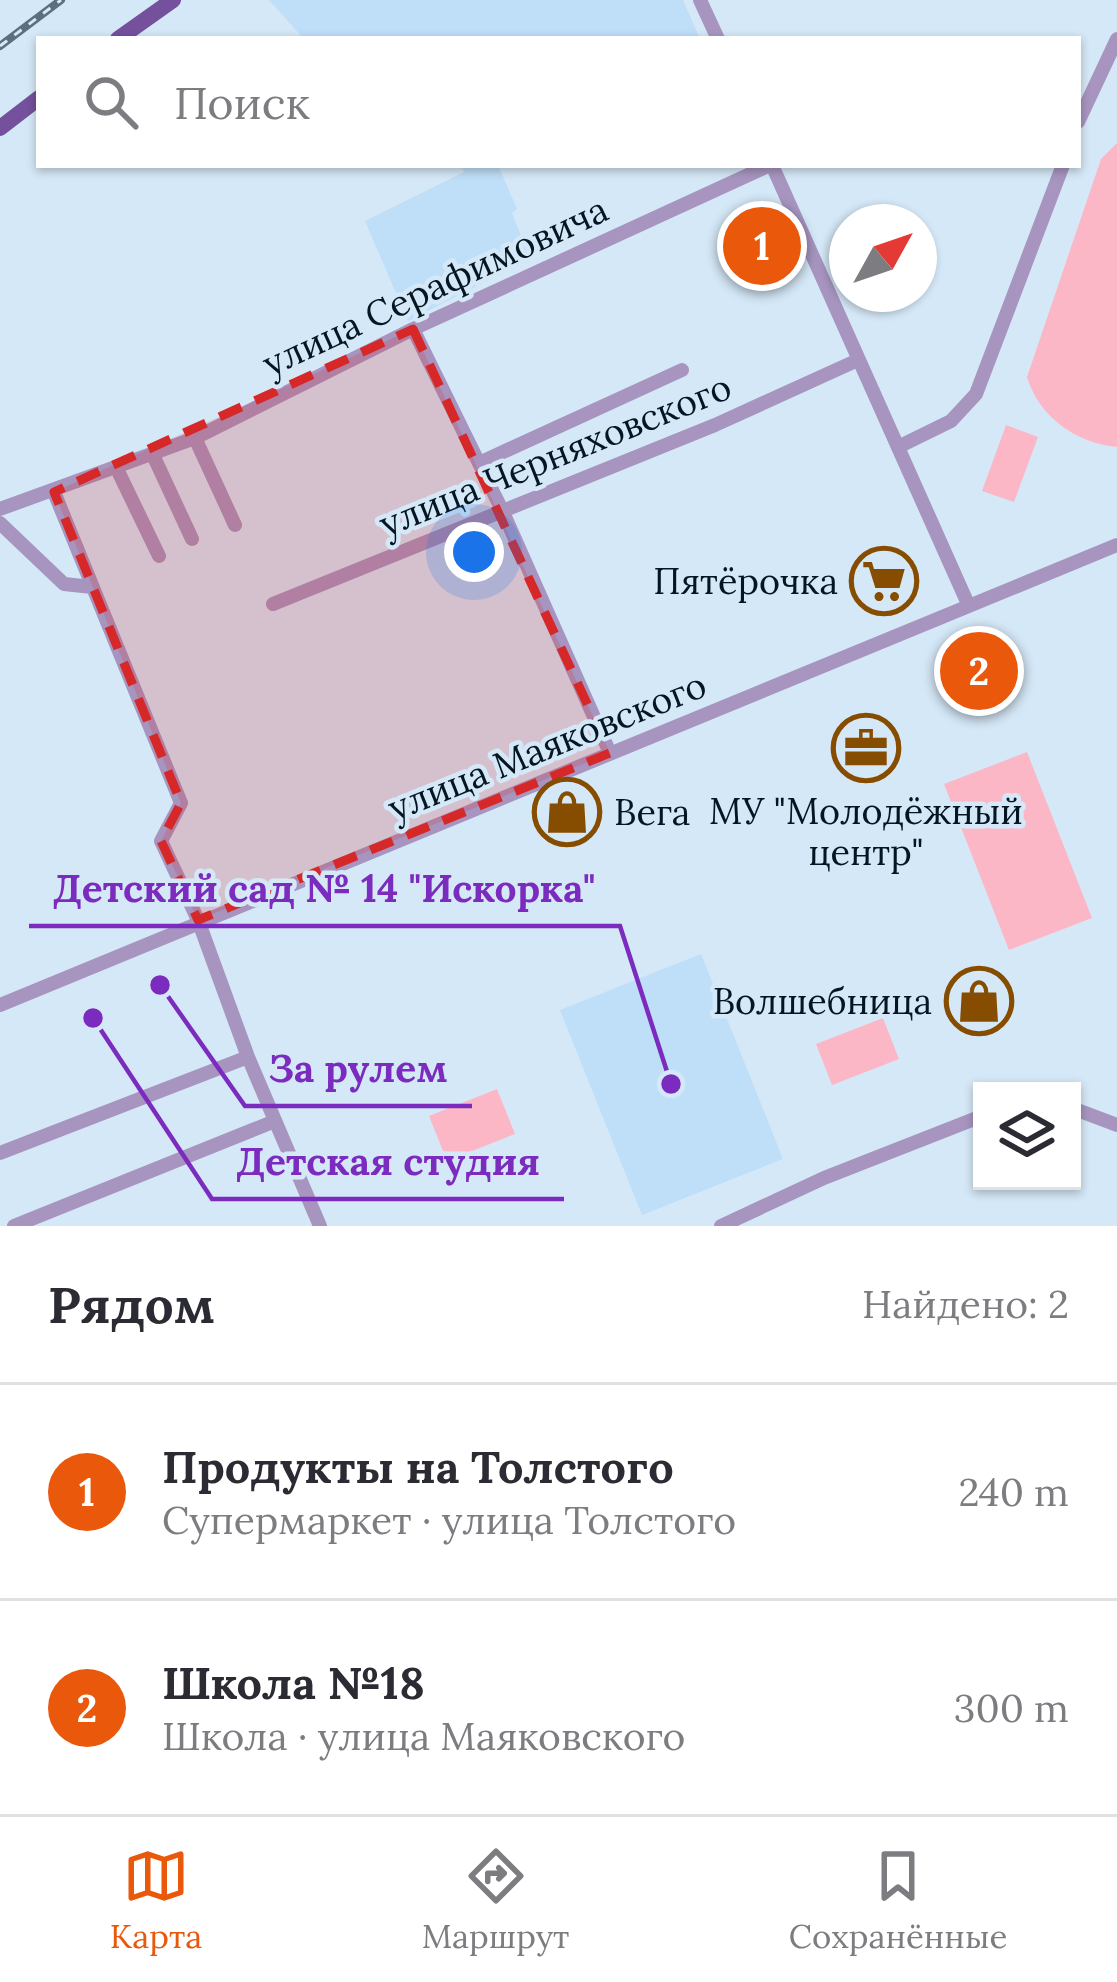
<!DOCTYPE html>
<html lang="ru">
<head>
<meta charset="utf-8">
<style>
	:root { --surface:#fff; --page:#f2f2f3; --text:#2b2b33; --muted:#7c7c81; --line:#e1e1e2; --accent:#ea580c }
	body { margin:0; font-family:Lora,serif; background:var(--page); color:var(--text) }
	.controls { position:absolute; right:36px; bottom:36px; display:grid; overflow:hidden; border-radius:0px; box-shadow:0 3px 9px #0004 }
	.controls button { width:108px; height:108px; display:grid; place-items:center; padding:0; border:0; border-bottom:3px solid var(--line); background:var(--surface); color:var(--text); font:60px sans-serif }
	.compass { position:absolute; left:829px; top:204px; width:108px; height:108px; border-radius:50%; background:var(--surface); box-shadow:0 3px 9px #0004; rotate:50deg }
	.you { position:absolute; left:474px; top:552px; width:42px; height:42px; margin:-30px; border:9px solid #fff; border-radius:50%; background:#1a73e8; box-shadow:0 0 0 18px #1a73e833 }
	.badge { display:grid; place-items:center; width:78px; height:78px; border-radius:50%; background:var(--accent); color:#fff; font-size:39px; font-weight:700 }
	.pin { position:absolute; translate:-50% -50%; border:6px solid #fff; box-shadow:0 3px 12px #0006 }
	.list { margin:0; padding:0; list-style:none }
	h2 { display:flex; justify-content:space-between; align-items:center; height:156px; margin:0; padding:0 48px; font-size:51px }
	h2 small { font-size:39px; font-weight:400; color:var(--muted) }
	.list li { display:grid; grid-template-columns:78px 1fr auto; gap:36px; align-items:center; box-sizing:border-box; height:216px; padding:0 48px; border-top:3px solid var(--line) }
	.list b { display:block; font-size:45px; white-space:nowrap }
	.list p { margin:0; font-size:39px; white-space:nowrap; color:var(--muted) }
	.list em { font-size:39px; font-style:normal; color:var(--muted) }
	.icon { flex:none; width:66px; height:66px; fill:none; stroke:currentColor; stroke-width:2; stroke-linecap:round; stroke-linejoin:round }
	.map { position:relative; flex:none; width:1117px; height:1226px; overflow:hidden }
	.search { position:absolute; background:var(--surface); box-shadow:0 3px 9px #0004; left:36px; right:36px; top:36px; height:132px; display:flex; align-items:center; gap:30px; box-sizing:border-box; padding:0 42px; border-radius:0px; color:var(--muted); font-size:45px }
	.sheet { height:588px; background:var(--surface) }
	nav { display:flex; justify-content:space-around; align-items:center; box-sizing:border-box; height:168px; border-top:3px solid var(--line); background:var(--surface); font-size:33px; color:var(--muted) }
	nav a { display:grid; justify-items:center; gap:6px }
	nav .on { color:var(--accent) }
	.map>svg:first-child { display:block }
</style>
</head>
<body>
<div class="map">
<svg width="1117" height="1226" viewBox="0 0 1117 1226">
	<rect width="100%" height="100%" fill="#d5e8f7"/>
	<path fill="#bfdef8" d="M 269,0 L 683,0 L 700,39 L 304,39 Z
		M 461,165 L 498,165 L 517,209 L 512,213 L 530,259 L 408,321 L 365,221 L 464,172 Z
		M 701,954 L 783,1159 L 642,1215 L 560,1010 Z"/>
	<path fill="#fcb7c7" d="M 1117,143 L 1117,447 C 1076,443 1039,417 1027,377 L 1101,159 Z
		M 1006,425 L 1038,437 L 1014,502 L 982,491 Z
		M 1027,752 L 1092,918 L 1009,950 L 944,784 Z
		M 883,1018 L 899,1059 L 832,1085 L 816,1044 Z
		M 497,1089 L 515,1134 L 447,1161 L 429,1116 Z"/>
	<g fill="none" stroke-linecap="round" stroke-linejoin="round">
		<path stroke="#a795c0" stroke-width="14" d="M 700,0 L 718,39
			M 1078,122 L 1117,39
			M 772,165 L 968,604
			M 413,329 L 503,512 L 610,753
			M 195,438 L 235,525
			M 898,447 L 951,421 L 976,394 L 1063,165
			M 153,455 L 192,539
			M 479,463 L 682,370
			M 117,469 L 159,556
			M 54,492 L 181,803 L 161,841 L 198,920 L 248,1057 L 320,1226
			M 0,509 L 195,438 L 413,329 L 770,165
			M 0,523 L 64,584 L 92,587
			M 273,604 L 715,425 L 858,360
			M 0,1005 L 1117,545
			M 1072,1108 L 1117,1125
			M 0,1153 L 248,1057
			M 14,1226 L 275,1121
			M 721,1226 L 824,1178 L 982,1116"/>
		<path stroke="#74509d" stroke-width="16" d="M 118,39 L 173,0
			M 0,128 L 39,98"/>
		<g stroke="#5d6f7c" stroke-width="8">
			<path id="rail" d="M 0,46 L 61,0"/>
		</g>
		<use href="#rail" stroke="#d5e8f7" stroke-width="3" stroke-dasharray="9" stroke-linecap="butt"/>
	</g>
	<path fill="#d62828" fill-opacity="0.2" stroke="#d62828" stroke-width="9" stroke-dasharray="24 15" stroke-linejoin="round" d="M 413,329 L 610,753 L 198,920 L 161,841 L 181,803 L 54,492 Z"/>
	<defs>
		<g id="supermarket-ring" transform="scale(3.45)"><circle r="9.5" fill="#d5e8f7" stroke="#864c00" stroke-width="1.5"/><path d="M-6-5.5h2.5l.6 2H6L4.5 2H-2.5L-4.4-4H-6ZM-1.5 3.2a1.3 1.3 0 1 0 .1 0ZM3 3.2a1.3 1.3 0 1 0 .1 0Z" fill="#864c00"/></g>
		<g id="office-ring" transform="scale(3.45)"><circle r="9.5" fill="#d5e8f7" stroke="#864c00" stroke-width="1.5"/><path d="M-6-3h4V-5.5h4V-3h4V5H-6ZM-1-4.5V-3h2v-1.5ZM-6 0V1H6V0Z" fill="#864c00"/></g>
		<g id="shop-ring" transform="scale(3.45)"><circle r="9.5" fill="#d5e8f7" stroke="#864c00" stroke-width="1.5"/><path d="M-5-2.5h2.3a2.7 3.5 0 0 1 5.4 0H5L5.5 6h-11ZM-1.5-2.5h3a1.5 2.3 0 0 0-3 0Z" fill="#864c00"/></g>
	</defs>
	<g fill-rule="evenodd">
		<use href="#supermarket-ring" x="884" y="581"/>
		<use href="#office-ring" x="866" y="748"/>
		<use href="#shop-ring" x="567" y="812"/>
		<use href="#shop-ring" x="979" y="1001"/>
	</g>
	<g text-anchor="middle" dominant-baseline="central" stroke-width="9" stroke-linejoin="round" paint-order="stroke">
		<g font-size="36" fill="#051623" stroke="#d5e8f7">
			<text transform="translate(435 286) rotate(-25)">улица Серафимовича</text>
			<text transform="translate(555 455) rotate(-22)">улица Черняховского</text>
			<text transform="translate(547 746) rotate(-22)">улица Маяковского</text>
		</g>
		<g font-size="36" fill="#051623" stroke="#d5e8f7" text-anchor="end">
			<text x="838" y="581">Пятёрочка</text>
			<text x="866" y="811" text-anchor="middle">МУ "Молодёжный<tspan x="866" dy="41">центр"</tspan></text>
			<text x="614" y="812" text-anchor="start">Вега</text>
			<text x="932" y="1001">Волшебница</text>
		</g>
	</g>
	<path fill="none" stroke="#7b2cbf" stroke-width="4.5" d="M671 1084L620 926H29M160 985L245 1106H472M93 1018L212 1199H564"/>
	<g fill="#7b2cbf" stroke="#d5e8f7" stroke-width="4.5">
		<circle cx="671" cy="1084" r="12"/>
		<circle cx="160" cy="985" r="12"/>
		<circle cx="93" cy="1018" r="12"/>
	</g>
	<g font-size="39" text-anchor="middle" font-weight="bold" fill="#7b2cbf" stroke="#d5e8f7" stroke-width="9" stroke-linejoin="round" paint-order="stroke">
		<text x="324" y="902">Детский сад № 14 "Искорка"</text>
		<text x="358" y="1082">За рулем</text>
		<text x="388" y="1175">Детская студия</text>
	</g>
</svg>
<div class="controls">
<button><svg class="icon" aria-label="layers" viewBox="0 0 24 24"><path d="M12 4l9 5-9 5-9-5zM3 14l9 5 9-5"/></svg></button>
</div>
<svg class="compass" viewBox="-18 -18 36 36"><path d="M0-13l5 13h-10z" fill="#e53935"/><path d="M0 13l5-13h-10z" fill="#7c7c81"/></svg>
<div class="you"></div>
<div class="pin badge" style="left:762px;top:246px">1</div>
<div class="pin badge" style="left:979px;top:671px">2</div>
<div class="search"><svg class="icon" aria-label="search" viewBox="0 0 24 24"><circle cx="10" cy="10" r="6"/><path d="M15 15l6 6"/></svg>Поиск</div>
</div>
<section class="sheet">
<h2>Рядом<small>Найдено: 2</small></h2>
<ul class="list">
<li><span class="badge">1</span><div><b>Продукты на Толстого</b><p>Супермаркет · улица Толстого</p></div><em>240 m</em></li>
<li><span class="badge">2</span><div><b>Школа №18</b><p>Школа · улица Маяковского</p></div><em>300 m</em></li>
</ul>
</section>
<nav>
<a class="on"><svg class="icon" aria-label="map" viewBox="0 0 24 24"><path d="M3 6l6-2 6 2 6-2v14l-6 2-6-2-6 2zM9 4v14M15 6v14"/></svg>Карта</a>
<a><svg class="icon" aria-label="directions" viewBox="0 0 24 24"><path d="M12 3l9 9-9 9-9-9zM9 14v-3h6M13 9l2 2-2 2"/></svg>Маршрут</a>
<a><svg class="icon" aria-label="saved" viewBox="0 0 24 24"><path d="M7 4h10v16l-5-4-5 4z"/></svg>Сохранённые</a>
</nav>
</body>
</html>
